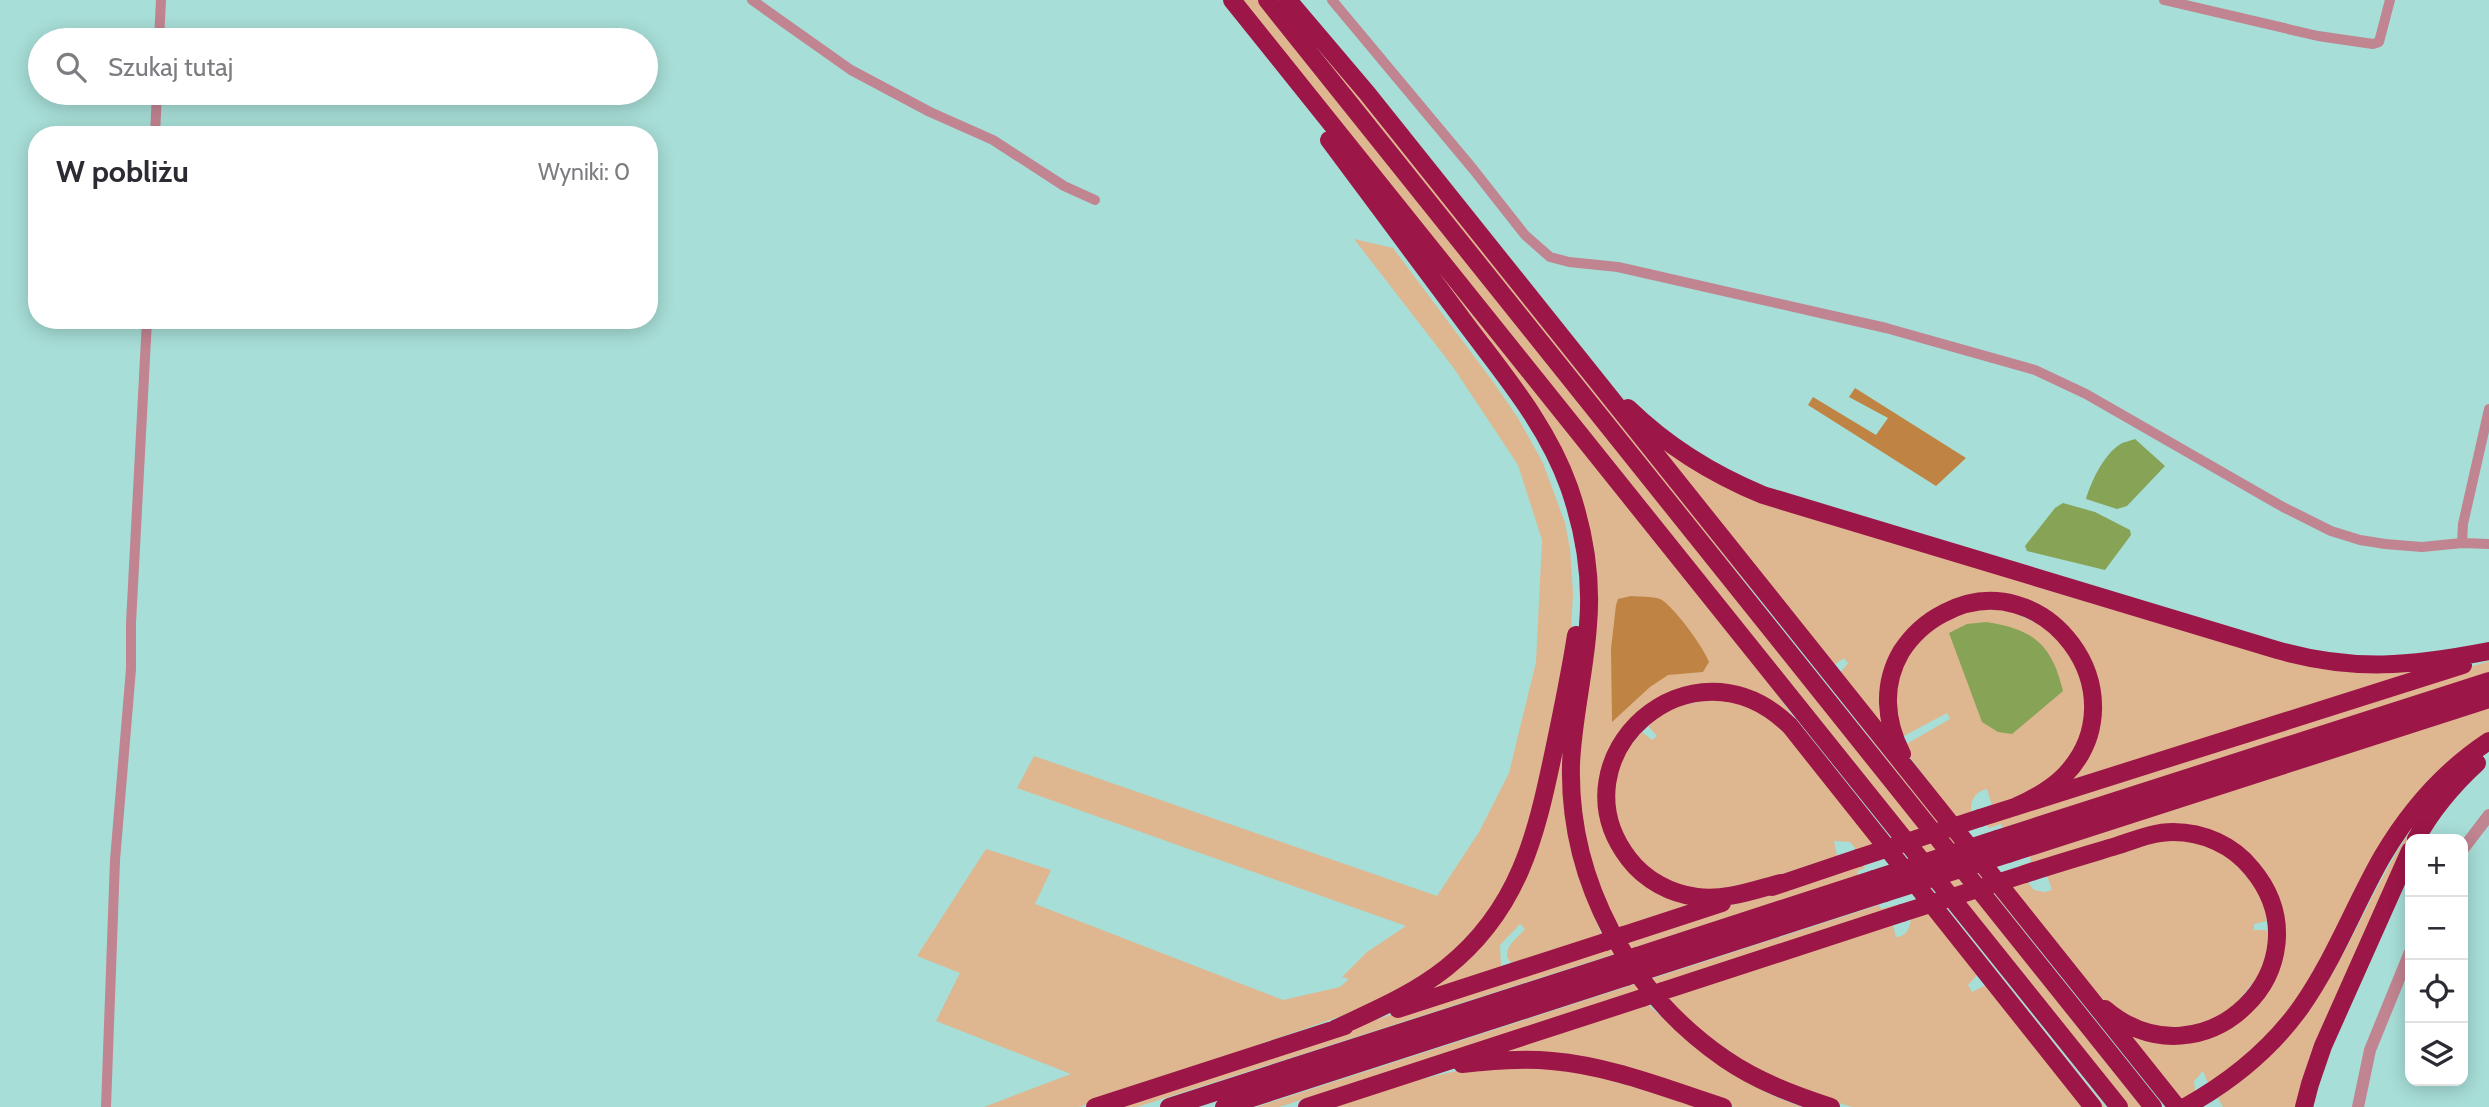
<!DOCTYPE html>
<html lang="pl">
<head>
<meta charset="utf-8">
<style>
	:root { --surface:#fff; --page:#f2f2f3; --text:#2b2b33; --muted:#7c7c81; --line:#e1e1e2 }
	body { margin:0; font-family:Cabin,sans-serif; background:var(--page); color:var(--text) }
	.controls { position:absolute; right:21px; bottom:21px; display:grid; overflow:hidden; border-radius:14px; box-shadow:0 4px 18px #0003 }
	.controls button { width:63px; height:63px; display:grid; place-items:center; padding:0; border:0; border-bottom:2px solid var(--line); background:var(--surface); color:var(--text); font:35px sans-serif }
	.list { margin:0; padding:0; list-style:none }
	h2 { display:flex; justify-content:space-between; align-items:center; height:91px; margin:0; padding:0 28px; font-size:30px }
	h2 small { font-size:23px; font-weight:400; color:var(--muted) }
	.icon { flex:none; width:38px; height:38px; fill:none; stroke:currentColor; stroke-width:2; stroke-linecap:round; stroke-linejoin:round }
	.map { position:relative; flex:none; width:2489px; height:1107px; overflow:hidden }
	.search { position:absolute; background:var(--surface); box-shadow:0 4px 18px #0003; left:28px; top:28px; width:630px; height:77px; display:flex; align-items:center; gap:18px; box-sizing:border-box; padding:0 24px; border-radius:38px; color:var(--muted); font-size:26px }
	.panel { position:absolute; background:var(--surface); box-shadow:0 4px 18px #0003; left:28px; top:126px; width:630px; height:203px; border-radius:28px }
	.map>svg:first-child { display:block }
</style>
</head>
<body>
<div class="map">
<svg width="2489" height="1107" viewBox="0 0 2489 1107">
	<rect width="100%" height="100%" fill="#a7ded7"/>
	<path fill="#deb790" d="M 1240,0 L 1259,0 L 2146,1107 L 2124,1107 Z
		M 1277,0 L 1296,17 L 2167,1107 L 1928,812 L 1791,637 L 1675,497 L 1350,92 L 1314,43 Z
		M 1398,221 L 1737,641 L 1796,720 L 2105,1107 L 2098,1107 L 1778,709 L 1674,693 L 1609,762 L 1618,850 L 1704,904 L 1617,930 L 1589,856 L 1578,799 L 1581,723 L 1581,506 Z
		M 1354,239 L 1393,248 L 1494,383 L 1518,418 L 1543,463 L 1565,523 L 1570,549 L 1573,593 L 1571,630 L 1536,808 L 1499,901 L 1444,964 L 1373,1005 L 1079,1107 L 984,1107 L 1071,1074 L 936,1021 L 960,973 L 917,956 L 986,849 L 1051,870 L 1035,904 L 1283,1000 L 1340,987 L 1349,979 L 1342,977 L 1367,952 L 1406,926 L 1017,788 L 1034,756 L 1437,896 L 1479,832 L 1509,773 L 1536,662 L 1542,540 L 1518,465 L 1453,367 Z
		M 1643,432 L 1682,461 L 2213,638 L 2429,670 L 2058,789 L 2095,733 L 2067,630 L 1988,597 L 1903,640 L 1888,735 L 1839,674 L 1848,663 L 1844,658 L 1834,665 Z
		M 1969,610 L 2008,610 L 2054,631 L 2085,682 L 2085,729 L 2059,774 L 2025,795 L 1992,806 L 1987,789 C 1975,791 1970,801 1971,813 L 1956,818 L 1906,752 L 1908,743 L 1950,719 L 1947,713 L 1902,737 L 1894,717 L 1900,669 L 1925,632 Z
		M 2489,661 L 2489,673 L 2003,828 L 2001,824 L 1989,828 L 1984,822 Z
		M 1717,698 L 1746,704 L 1779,725 L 1875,844 L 1857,850 L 1850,842 L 1834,841 L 1837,856 C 1813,864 1789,872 1765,880 C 1751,884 1734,892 1719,892 C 1650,892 1596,830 1619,762 C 1623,752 1635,741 1642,732 L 1652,740 L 1657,736 L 1648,726 L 1668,708 Z
		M 2489,708 L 2489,734 L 2446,765 L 2337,934 L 2293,1008 L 2245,1058 L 2208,1083 L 2203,1071 L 2194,1081 L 2195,1091 L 2178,1101 L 2119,1028 L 2178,1041 L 2265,992 L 2275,899 L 2203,831 L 2022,870 L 2019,866 L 2031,862 L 2030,856 Z
		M 1567,710 C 1565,732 1562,753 1563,775 C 1563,832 1581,883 1602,935 L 1514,965 C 1497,953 1515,940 1525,929 L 1520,924 L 1500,945 L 1501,967 L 1415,997 L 1503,911 Z
		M 2419,819 L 2300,1107 L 2223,1107 L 2218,1098 C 2255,1071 2288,1042 2313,1005 C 2353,946 2376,877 2419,819 Z
		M 2177,838 C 2189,841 2204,842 2215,847 C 2244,860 2265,890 2267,921 L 2254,924 L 2254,930 L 2265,930 L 2271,934 L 2265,968 L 2226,1016 L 2179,1031 L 2126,1018 L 2102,1000 L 2010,885 L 2026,880 L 2034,890 L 2045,892 L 2052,890 L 2046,873 L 2126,845 Z
		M 1862,863 L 1865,868 L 1857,871 L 1858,876 L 1137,1107 L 1105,1107 Z
		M 1879,905 L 1881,909 L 1896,905 L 1900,910 L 1279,1107 L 1256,1107 Z
		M 1930,911 L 1978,974 L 1968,985 L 1972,992 L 1986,985 L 2087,1107 L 1852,1107 L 1798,1090 L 1758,1071 L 1693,1026 L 1665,995 L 1892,922 L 1896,937 C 1908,936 1910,927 1911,917 Z
		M 1645,1002 C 1691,1043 1740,1087 1802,1107 L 1735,1107 L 1633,1073 L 1486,1057 Z
		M 1506,1067 L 1548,1067 L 1593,1075 L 1702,1107 L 1326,1107 L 1396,1085 L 1456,1071 Z"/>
	<path fill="#bf8343" d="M 1855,388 L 1966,458 L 1936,486 L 1808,405 L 1813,397 L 1876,435 L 1888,418 L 1849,397 Z
		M 1631,596 C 1639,597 1652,596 1660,599 C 1673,605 1704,648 1709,662 L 1703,672 L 1668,675 L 1650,687 L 1612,722 L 1611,649 L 1616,605 L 1618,599 Z"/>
	<path fill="#86a356" d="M 2135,439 L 2165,466 L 2127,506 L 2117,509 L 2086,499 C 2091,482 2103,456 2119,445 C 2123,442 2130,441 2135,439 Z
		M 2063,503 L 2095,512 L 2130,530 L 2131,535 L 2105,570 L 2027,551 L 2025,546 L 2055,508 Z
		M 1986,622 C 2033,629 2052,644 2063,691 L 2012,734 L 1998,732 L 1982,722 L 1949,633 L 1967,624 Z"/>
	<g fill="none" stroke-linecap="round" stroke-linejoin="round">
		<path stroke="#c18491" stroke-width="10" d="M 752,0 L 851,70 L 930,112 L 993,140 L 1064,186 L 1095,200
			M 1332,0 L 1473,169 L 1525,235 L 1550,257 L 1569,262 L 1618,267 L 1886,328 L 2035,370 L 2086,394 L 2283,507 L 2331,531 L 2360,540 L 2385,544 L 2422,547 L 2462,543 L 2489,544
			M 2164,0 L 2318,36 L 2373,44 L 2379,42 L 2390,0
			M 159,40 L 161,0
			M 155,135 L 157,93
			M 2462,543 L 2463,524 L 2489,409
			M 106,1107 L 115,860 L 131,669 L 131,623 L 147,320"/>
		<path stroke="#c18491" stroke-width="12" d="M 2463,849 L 2489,815
			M 2358,1107 L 2370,1050 L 2410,952"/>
		<path stroke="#9d1648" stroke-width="18" d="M 1232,0 L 2119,1107
			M 1267,0 L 2153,1107
			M 1288,0 L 1367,93 L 2177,1107
			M 1329,140 C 1375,201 1420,263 1466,324 C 1504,375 1547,425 1569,487 C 1584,530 1592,579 1588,625 C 1585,672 1573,717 1571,764 C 1568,881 1629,993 1725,1059 C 1757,1081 1794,1095 1831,1107
			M 1628,408 C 1668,447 1712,474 1763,495 L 2277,650 C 2355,672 2411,666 2489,651
			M 1902,754 C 1885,721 1882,685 1901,652 C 1912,635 1926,622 1944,613 C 2044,560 2144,694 2064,776 C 2050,790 2033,799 2015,807
			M 1980,818 L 2463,665
			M 1997,839 L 2489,681
			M 2416,839 C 2432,810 2453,785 2477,763
			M 2008,854 L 2489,699
			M 2025,874 C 2055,864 2086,855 2116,846 C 2135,840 2153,832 2173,832 C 2203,832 2233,845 2252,869 C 2332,965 2203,1092 2105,1009
			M 1781,883 C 1754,890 1725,901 1697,897 C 1671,894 1645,880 1629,859 C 1551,758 1691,629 1790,726 L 2093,1107
			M 1772,887 L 1858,858
			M 1624,935 L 1722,903
			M 1637,956 L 1874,879
			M 1647,970 L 1885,893
			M 1663,991 L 1902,913
			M 1398,1009 L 1605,942
			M 1335,1029 C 1373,1011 1412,995 1446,968 C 1519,910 1536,836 1554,750 C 1562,712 1570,674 1576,635
			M 1462,1064 C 1492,1061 1522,1058 1552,1061 C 1611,1066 1667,1089 1723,1107
			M 1095,1107 L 1345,1026
			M 1169,1107 L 1617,963
			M 1224,1107 L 1626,977
			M 1307,1107 L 1642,998
			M 2185,1107 C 2230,1082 2271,1049 2301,1007 C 2334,960 2354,906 2382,857 C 2409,811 2445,770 2489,741
			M 2304,1107 L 2310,1084 L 2323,1046 L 2410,851"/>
		<path stroke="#9d1648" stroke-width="18" d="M 1858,858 L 1980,818
			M 1874,879 L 1997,839
			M 1885,893 L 2008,854
			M 1902,913 L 2025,874
			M 1605,942 L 1624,935
			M 1617,963 L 1637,956
			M 1626,977 L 1647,970
			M 1642,998 L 1663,991"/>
	</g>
</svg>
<div class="controls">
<button>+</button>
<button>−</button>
<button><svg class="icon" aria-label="locate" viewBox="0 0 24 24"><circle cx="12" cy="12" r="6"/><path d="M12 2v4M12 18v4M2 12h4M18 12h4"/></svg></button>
<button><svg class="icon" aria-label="layers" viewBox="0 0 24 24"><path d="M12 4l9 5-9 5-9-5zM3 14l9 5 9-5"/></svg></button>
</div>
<div class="search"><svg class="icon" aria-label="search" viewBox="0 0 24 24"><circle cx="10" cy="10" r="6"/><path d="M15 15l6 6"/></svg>Szukaj tutaj</div>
<section class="panel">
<h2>W pobliżu<small>Wyniki: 0</small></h2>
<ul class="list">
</ul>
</section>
</div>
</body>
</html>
